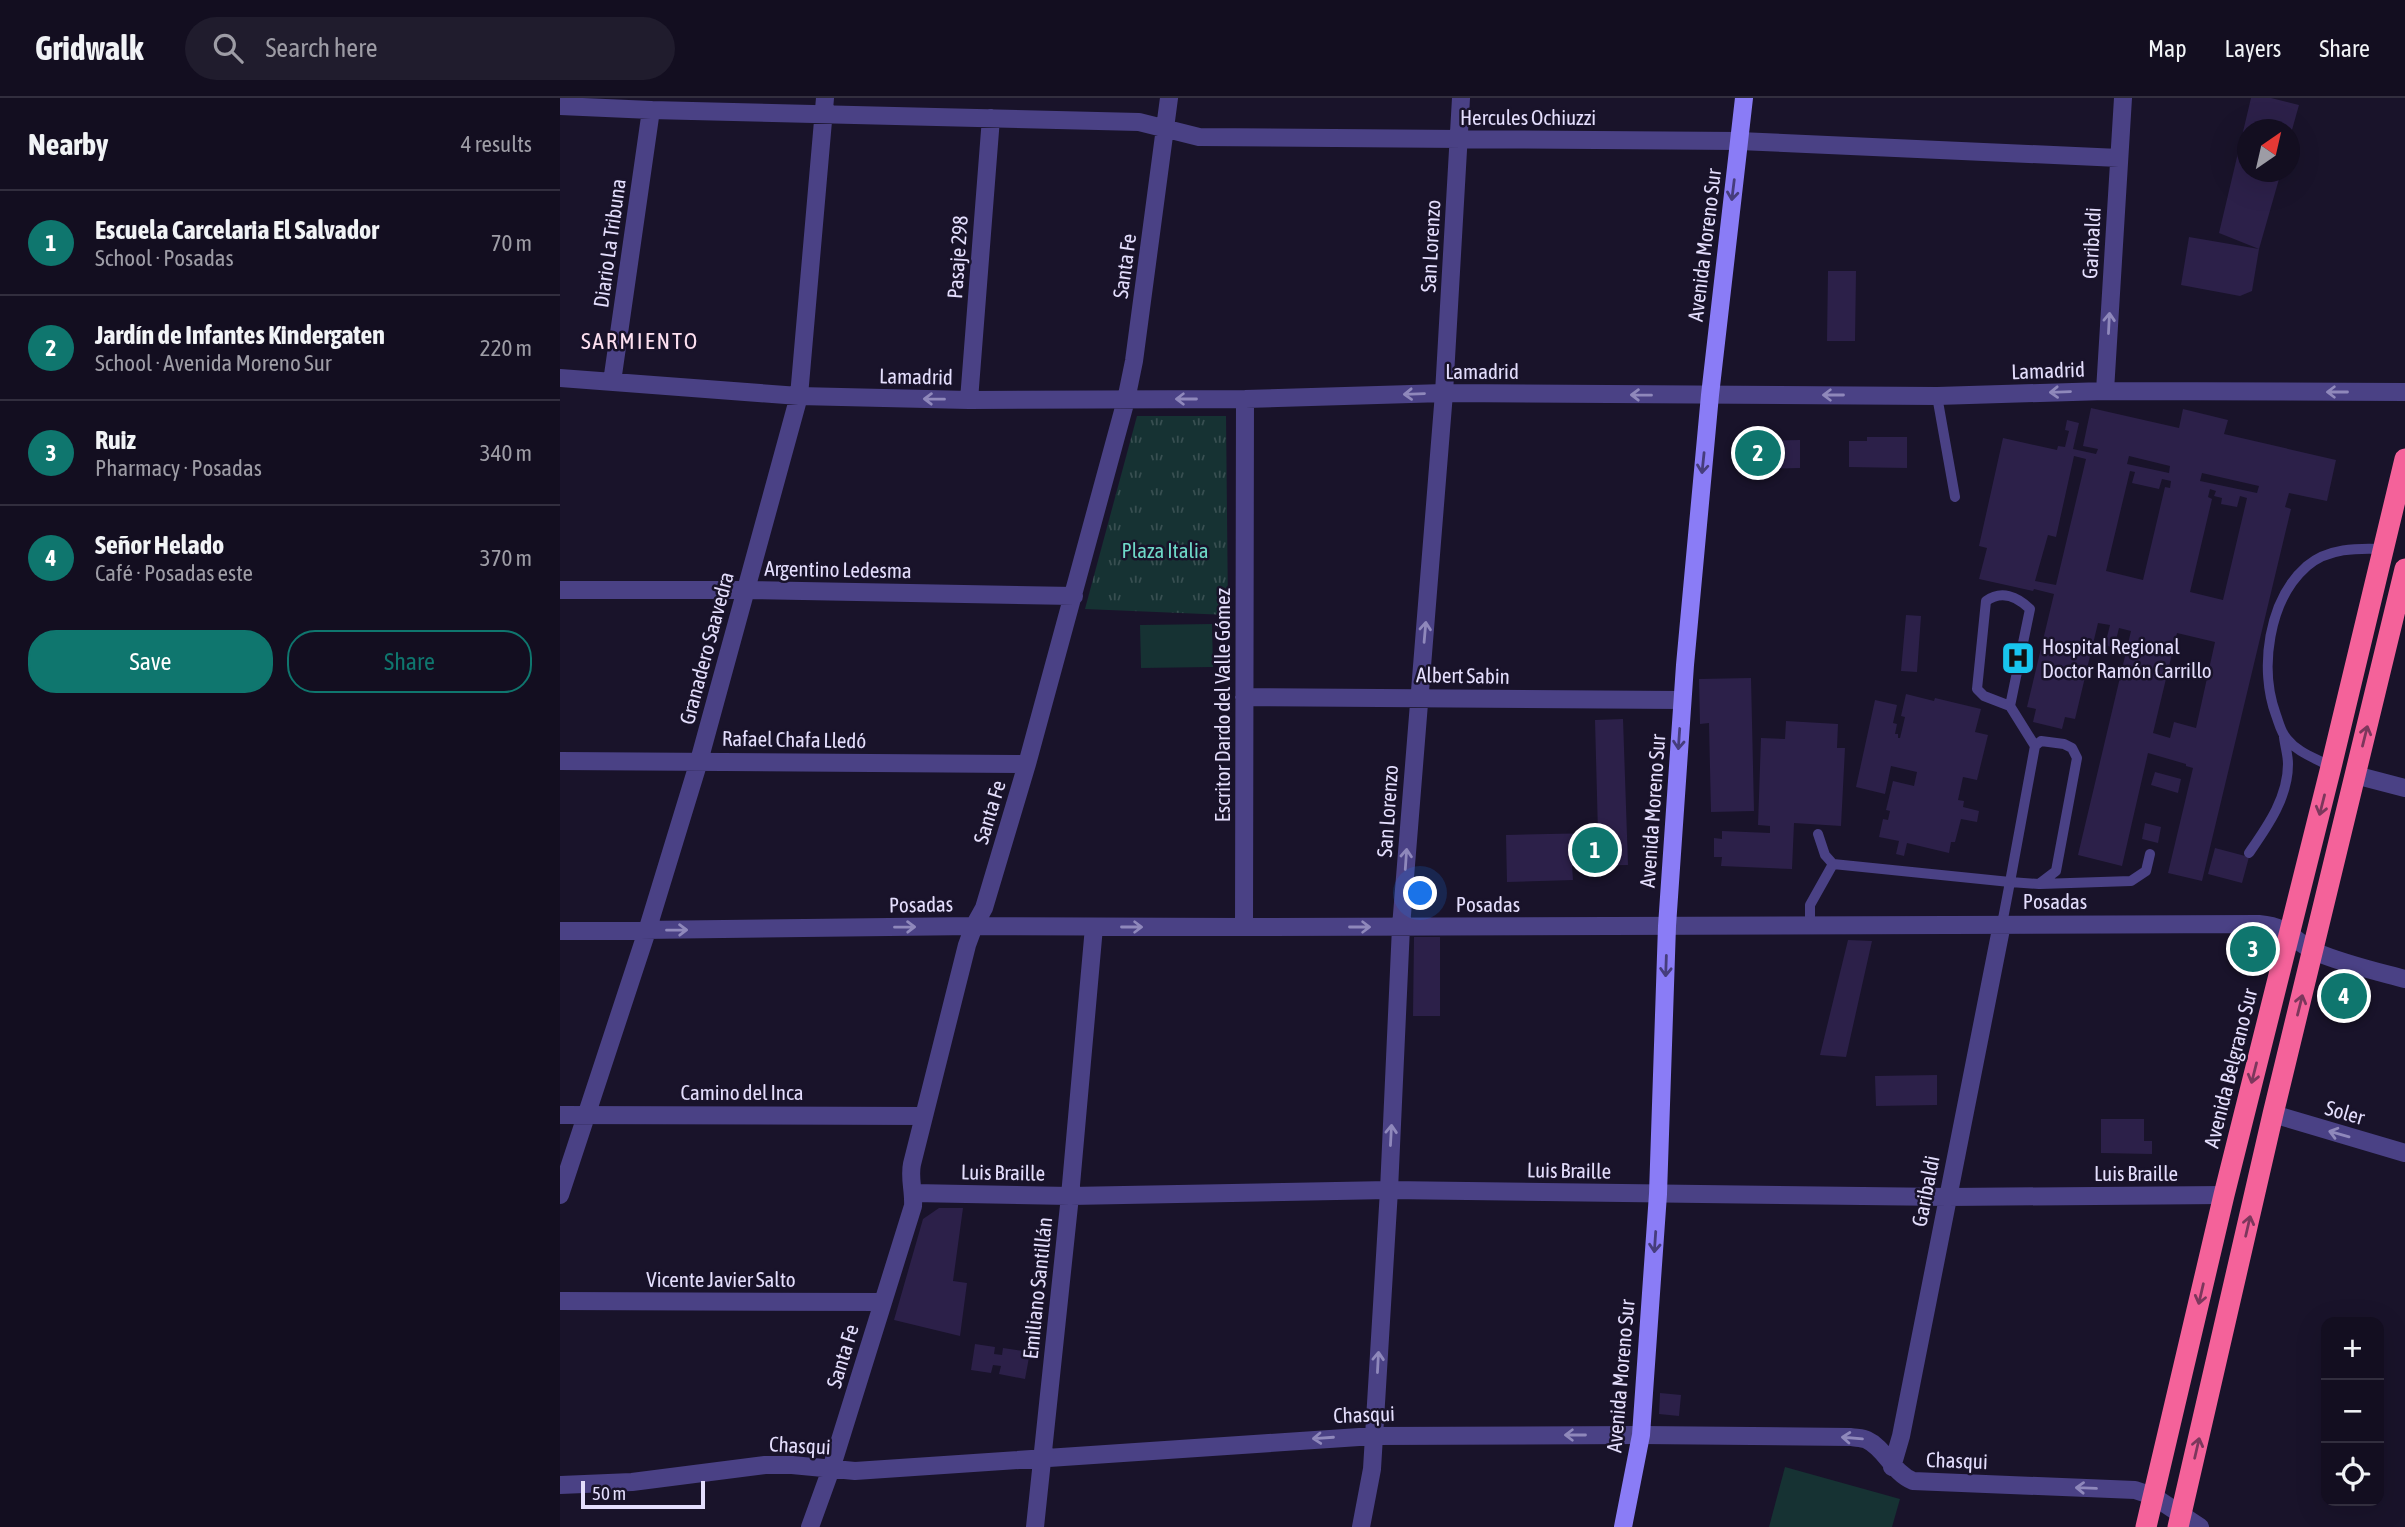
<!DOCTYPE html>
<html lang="en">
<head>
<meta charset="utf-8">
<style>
	:root { --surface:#130e20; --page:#201c2d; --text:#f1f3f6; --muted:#9d9ca5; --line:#322e3e; --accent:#0f766e }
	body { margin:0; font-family:"Asap Condensed",sans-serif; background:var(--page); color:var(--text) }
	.controls { position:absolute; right:21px; bottom:21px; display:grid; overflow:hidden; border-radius:14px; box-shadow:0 7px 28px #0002 }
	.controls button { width:63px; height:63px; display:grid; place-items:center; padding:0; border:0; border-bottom:2px solid var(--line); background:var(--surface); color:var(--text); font:35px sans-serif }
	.compass { position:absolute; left:1677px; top:21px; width:63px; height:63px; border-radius:50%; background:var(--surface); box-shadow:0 7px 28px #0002; rotate:34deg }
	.scale { position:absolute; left:21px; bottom:18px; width:124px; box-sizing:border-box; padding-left:7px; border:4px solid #e4defd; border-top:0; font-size:19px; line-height:24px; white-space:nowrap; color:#e4defd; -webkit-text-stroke:5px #19132a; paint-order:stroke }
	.you { position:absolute; left:861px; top:796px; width:24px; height:24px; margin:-18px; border:5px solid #fff; border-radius:50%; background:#1a73e8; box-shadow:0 0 0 10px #1a73e833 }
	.badge { display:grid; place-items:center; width:46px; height:46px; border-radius:50%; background:var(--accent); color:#fff; font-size:23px; font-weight:700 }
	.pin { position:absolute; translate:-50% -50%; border:4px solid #fff; box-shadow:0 2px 7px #0006 }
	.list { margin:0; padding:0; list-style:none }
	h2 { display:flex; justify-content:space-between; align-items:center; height:91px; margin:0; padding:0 28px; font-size:30px }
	h2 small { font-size:23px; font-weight:400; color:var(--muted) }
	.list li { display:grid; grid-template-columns:46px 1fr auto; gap:21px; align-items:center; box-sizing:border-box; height:105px; padding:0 28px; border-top:2px solid var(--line) }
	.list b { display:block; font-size:26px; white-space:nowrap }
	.list p { margin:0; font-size:23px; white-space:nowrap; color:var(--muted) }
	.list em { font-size:23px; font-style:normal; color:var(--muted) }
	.actions { display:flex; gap:14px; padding:21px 28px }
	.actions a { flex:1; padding:16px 0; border:2px solid var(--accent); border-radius:28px; text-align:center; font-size:24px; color:var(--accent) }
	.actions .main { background:var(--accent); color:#fff }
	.icon { flex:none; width:38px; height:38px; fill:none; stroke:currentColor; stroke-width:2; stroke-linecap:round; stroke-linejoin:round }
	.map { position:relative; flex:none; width:1845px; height:1429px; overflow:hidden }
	header { display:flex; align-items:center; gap:42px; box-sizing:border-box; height:98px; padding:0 35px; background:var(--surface); border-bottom:2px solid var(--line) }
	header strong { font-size:33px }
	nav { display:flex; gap:38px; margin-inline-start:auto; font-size:24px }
	.search { width:490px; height:63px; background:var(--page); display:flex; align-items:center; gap:18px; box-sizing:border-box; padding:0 24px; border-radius:38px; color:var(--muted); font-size:26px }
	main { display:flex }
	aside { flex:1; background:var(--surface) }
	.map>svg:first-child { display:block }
</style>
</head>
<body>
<header>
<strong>Gridwalk</strong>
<div class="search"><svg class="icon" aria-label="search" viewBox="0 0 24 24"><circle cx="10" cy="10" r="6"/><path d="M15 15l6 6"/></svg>Search here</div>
<nav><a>Map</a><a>Layers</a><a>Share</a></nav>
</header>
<main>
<aside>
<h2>Nearby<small>4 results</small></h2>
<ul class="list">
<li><span class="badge">1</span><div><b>Escuela Carcelaria El Salvador</b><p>School · Posadas</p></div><em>70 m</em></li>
<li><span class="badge">2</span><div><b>Jardín de Infantes Kindergaten</b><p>School · Avenida Moreno Sur</p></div><em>220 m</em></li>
<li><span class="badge">3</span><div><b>Ruiz</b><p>Pharmacy · Posadas</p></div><em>340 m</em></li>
<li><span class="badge">4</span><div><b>Señor Helado</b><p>Café · Posadas este</p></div><em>370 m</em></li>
</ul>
<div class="actions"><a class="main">Save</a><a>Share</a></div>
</aside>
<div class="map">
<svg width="1845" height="1429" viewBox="0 0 1845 1429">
	<defs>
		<pattern id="park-tufts" width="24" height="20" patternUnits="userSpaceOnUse" patternTransform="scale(1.75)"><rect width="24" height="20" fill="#163233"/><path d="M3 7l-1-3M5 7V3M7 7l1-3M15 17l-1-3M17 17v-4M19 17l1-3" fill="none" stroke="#384f51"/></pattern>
	</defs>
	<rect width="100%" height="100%" fill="#19132a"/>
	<path fill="#163233" d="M 652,526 L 653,569 L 581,570 L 580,527 Z
		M 1225,1369 L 1340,1401 L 1332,1429 L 1209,1429 Z"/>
	<path fill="url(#park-tufts)" d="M 577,318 L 666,318 L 668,517 L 525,511 Z"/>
	<path fill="#2c2049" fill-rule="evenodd" d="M 1691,0 L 1711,0 L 1739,7 L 1730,39 L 1730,32 L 1688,32 L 1688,74 L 1721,74 L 1699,151 L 1692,193 L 1680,198 L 1621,187 L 1629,139 L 1699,151 L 1659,135 Z
		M 1268,173 L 1296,173 L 1295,243 L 1267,243 Z
		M 1531,310 L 1619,330 L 1623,311 L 1668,322 L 1664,336 L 1776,362 L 1767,403 L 1729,395 L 1725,409 L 1731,411 L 1642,783 L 1608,775 L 1633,670 L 1626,668 L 1626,666 L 1588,655 L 1562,768 L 1518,757 L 1571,533 L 1559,530 L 1554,550 L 1545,547 L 1550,527 L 1538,525 L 1515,621 L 1505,619 L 1502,631 L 1473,624 L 1476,611 L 1467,609 L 1494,496 L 1474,491 L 1473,493 L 1419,481 L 1427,450 L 1419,448 L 1443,340 L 1497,352 L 1498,348 L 1505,349 L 1509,333 L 1505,332 L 1507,322 L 1519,325 L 1513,351 L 1536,356 L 1538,351 L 1523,348 ZM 1514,358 L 1526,361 L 1496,487 L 1475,483 L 1488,437 L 1496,439 ZM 1569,358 L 1610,368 L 1609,375 L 1567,366 ZM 1570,373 L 1575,374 L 1572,385 L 1599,391 L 1602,381 L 1611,383 L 1610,390 L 1605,389 L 1583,482 L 1546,473 ZM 1642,375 L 1699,388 L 1697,395 L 1640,383 ZM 1650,391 L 1656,393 L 1654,398 L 1662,400 L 1661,406 L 1677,409 L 1680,398 L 1687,400 L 1663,502 L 1630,494 L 1652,401 L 1648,399 ZM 1617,535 L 1655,544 L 1636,630 L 1614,624 L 1610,640 L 1593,635 Z
		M 1307,339 L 1347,339 L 1347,370 L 1289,369 L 1289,343 L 1307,343 Z
		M 1240,342 L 1240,370 L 1187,371 L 1186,343 Z
		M 1346,517 L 1361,518 L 1357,574 L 1341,573 Z
		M 1191,580 L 1194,713 L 1151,714 L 1149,625 L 1140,626 L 1139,581 Z
		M 1346,596 L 1374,603 L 1375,600 L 1421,611 L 1415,634 L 1428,637 L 1417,682 L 1403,679 L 1398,702 L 1404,703 L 1403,709 L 1419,713 L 1417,724 L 1401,721 L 1395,744 L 1391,744 L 1389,755 L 1347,745 L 1344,758 L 1336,756 L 1339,743 L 1319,739 L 1323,721 L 1328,722 L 1330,713 L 1326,712 L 1333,683 L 1354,688 L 1357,674 L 1331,668 L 1325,696 L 1296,689 L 1315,602 L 1337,607 L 1333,625 L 1337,626 L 1335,636 L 1338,636 L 1338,640 L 1340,640 L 1345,619 L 1341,618 Z
		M 1063,621 L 1068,767 L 1012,768 L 1013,782 L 947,784 L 946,737 L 1038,735 L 1035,622 Z
		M 1226,623 L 1278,626 L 1277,650 L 1285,650 L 1281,728 L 1234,725 L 1232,771 L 1161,768 L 1162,759 L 1154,759 L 1154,740 L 1162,741 L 1162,733 L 1210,735 L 1210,728 L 1198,727 L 1201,640 L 1225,641 Z
		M 1595,674 L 1621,681 L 1618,695 L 1591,687 Z
		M 1585,725 L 1601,729 L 1598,745 L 1582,741 Z
		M 1655,750 L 1689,759 L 1682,785 L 1648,776 Z
		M 854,839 L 880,839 L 880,918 L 853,918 Z
		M 1288,842 L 1312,843 L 1286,959 L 1260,957 Z
		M 1377,977 L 1377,1007 L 1316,1008 L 1315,978 Z
		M 1541,1021 L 1584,1021 L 1584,1043 L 1592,1043 L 1592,1056 L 1541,1055 Z
		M 379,1110 L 403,1110 L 393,1183 L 407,1185 L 400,1238 L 334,1222 L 363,1121 Z
		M 415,1246 L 435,1249 L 434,1256 L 442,1257 L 443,1250 L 470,1254 L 465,1281 L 439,1276 L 441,1268 L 433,1267 L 431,1275 L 411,1272 Z
		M 1100,1295 L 1121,1297 L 1119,1318 L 1099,1316 Z"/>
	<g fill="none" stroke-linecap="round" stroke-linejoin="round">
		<path stroke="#4a4185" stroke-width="10" d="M 1377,298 L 1395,399
			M 1450,608 L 1470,511 C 1457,498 1441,492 1426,503 L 1417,591 L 1424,598 L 1450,608 L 1475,648
			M 1771,669 C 1756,660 1738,655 1727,641 C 1721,635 1719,625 1716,617 C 1699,571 1708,502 1747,468 C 1768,450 1797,450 1823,451
			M 1258,736 L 1265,757 L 1273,766 L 1450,784 L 1479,786 L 1496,773 L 1517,660 L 1512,650 L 1504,646 L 1481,643 L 1475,648 L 1450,784 L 1442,826
			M 1689,755 C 1707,729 1728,700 1728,666 C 1728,657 1725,648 1724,639
			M 1480,786 L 1571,783 L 1586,773 L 1590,756
			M 1250,827 L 1250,807 L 1273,766"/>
		<path stroke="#4a4185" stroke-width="18" d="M 0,8 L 91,12 L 579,24 L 639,39 L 1179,43 L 1559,60
			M 0,280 L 239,298 L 409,302 L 685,301 L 884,295 L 1377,298 L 1545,293 L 1845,294
			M 52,284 L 91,12
			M 1545,293 L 1563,0
			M 409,302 L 431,20
			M 0,492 L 185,492 L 514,498
			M 684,599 L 1122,602
			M 0,663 L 467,666
			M 1795,677 L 1845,690
			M 684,829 L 685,301
			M 0,833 L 414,828 L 684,829 L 1699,826 C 1732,829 1732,843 1756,854 C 1784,866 1815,873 1845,881
			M 1713,1016 L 1845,1055
			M 0,1017 L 364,1018
			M 354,1095 L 510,1098 L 829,1092 L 1387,1099 L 1664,1097
			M 0,1097 L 87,833 L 139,663 L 239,298 L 265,0
			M 0,1203 L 323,1204
			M 1332,1369 L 1341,1338 L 1442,826
			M 0,1387 L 72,1384 L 205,1367 L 232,1367 L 295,1373 L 814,1338 L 1081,1337 L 1291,1339 C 1296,1340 1303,1340 1307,1342 C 1325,1350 1332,1374 1353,1383 L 1575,1392 L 1593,1398 L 1640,1429
			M 250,1429 L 271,1371 L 353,1108 C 354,1093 349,1080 352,1066 L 407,847 L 414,828 L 424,810 L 467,666 L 566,302 L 574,263 L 609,0
			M 475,1429 L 510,1098 L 534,829
			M 801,1429 L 812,1371 L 829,1092 L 841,829 L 884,295 L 901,0"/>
		<path stroke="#8a7cf6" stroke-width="18" d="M 1063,1429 L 1081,1337 L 1098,1096 L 1107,828 L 1125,567 L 1150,297 L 1184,0"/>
		<path stroke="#f4629a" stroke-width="21" d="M 1586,1429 L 1664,1097 L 1771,669 L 1845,361
			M 1618,1429 L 1713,1016 L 1845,471"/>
	</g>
	<defs><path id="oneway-shaft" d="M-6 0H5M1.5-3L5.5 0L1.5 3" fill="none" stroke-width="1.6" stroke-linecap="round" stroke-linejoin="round" transform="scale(1.75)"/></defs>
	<g stroke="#463d7c">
		<use href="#oneway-shaft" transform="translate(1173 92) rotate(97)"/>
		<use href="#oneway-shaft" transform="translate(1143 365) rotate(96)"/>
		<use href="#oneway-shaft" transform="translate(1119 641) rotate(94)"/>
		<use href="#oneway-shaft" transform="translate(1106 868) rotate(92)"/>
		<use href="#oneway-shaft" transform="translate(1095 1144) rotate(94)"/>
	</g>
	<g stroke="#8f88bb">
		<use href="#oneway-shaft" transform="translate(1549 225) rotate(-87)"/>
		<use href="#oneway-shaft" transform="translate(1500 294) rotate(178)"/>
		<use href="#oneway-shaft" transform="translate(1777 294) rotate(-180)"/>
		<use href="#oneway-shaft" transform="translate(854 296) rotate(178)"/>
		<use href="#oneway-shaft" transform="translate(1081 297) rotate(-179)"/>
		<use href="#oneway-shaft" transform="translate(1273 297) rotate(-180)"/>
		<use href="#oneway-shaft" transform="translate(374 301) rotate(-179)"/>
		<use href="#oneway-shaft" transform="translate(626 301) rotate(180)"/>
		<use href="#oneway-shaft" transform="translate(865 534) rotate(-85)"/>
		<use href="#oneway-shaft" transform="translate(846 761) rotate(-86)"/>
		<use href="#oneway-shaft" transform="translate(345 829) rotate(-1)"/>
		<use href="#oneway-shaft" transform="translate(572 829)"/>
		<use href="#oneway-shaft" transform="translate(800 829)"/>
		<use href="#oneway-shaft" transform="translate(117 832) rotate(-1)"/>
		<use href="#oneway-shaft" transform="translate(1779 1036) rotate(-164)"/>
		<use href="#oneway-shaft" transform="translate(831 1037) rotate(-87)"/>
		<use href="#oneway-shaft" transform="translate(818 1264) rotate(-87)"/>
		<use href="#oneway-shaft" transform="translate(1015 1337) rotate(180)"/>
		<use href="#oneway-shaft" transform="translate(763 1340) rotate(176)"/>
		<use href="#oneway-shaft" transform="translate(1292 1340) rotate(-175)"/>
		<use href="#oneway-shaft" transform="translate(1526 1390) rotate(-178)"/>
	</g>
	<g stroke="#7c375c">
		<use href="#oneway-shaft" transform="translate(1805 638) rotate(-76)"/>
		<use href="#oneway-shaft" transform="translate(1762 707) rotate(104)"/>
		<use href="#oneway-shaft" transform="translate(1740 907) rotate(-76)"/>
		<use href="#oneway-shaft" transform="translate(1694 975) rotate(104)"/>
		<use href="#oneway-shaft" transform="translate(1688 1128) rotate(-77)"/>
		<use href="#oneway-shaft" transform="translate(1641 1196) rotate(103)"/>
		<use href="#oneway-shaft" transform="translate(1637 1350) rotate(-77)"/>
	</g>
	<defs>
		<g id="hospital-square" transform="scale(1.75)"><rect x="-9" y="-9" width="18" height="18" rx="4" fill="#18c5ee" stroke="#19132a"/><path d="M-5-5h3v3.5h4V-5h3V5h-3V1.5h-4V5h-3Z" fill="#111"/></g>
	</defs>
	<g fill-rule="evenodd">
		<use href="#hospital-square" x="1458" y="560"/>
	</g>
	<g text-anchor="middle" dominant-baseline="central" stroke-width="5" stroke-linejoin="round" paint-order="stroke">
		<g font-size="21" fill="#e4defd" stroke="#19132a">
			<text x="968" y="19">Hercules Ochiuzzi</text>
			<text transform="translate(49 145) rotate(-82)">Diario La Tribuna</text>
			<text transform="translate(1531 145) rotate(-87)">Garibaldi</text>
			<text transform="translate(1144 147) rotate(-83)">Avenida Moreno Sur</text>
			<text transform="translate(870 148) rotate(-87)">San Lorenzo</text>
			<text transform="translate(397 159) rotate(-86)">Pasaje 298</text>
			<text transform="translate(564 168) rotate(-82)">Santa Fe</text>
			<text transform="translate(1488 272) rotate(-2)">Lamadrid</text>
			<text x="922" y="273">Lamadrid</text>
			<text transform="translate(356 278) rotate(1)">Lamadrid</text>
			<text transform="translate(278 471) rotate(1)">Argentino Ledesma</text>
			<text transform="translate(146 550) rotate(-75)">Granadero Saavedra</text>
			<text transform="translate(903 577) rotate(1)">Albert Sabin</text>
			<text transform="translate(662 607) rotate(-90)">Escritor Dardo del Valle Gómez</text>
			<text transform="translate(234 641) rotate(1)">Rafael Chafa Lledó</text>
			<text transform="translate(827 713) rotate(-86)">San Lorenzo</text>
			<text transform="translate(1092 713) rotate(-86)">Avenida Moreno Sur</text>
			<text transform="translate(429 714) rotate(-73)">Santa Fe</text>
			<text x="1495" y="803">Posadas</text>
			<text transform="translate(361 806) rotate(-1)">Posadas</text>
			<text x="928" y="806">Posadas</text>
			<text transform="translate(1670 970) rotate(-76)">Avenida Belgrano Sur</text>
			<text x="182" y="994">Camino del Inca</text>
			<text transform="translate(1785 1014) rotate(16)">Soler</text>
			<text transform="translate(1009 1072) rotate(1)">Luis Braille</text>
			<text transform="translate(443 1074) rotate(1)">Luis Braille</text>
			<text x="1576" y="1075">Luis Braille</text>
			<text transform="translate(1365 1093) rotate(-79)">Garibaldi</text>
			<text x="161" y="1181">Vicente Javier Salto</text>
			<text transform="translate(477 1190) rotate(-84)">Emiliano Santillán</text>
			<text transform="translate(282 1258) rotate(-73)">Santa Fe</text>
			<text transform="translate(1060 1278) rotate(-85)">Avenida Moreno Sur</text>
			<text transform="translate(804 1316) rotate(-2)">Chasqui</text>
			<text transform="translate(240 1347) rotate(3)">Chasqui</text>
			<text transform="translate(1397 1362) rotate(2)">Chasqui</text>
		</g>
		<g font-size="21" fill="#6ed9c8" stroke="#19132a">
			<text x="605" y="452">Plaza Italia</text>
		</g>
		<g font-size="21" fill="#e4defd" stroke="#19132a" text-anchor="start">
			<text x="1482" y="548">Hospital Regional<tspan x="1482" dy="24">Doctor Ramón Carrillo</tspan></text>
		</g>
		<g font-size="23" letter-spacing="2" fill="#fde0f0" stroke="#19132a">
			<text x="80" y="243">SARMIENTO</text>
		</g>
	</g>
</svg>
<div class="controls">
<button>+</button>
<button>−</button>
<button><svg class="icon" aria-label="locate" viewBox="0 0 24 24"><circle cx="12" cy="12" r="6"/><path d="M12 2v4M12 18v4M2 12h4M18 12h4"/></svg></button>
</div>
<svg class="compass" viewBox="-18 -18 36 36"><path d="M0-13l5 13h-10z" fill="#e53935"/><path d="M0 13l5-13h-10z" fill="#9d9ca5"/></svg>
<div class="scale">50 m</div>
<div class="you"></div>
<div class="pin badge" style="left:1035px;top:752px">1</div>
<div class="pin badge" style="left:1198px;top:355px">2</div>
<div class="pin badge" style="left:1693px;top:851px">3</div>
<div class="pin badge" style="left:1784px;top:898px">4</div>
</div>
</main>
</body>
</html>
